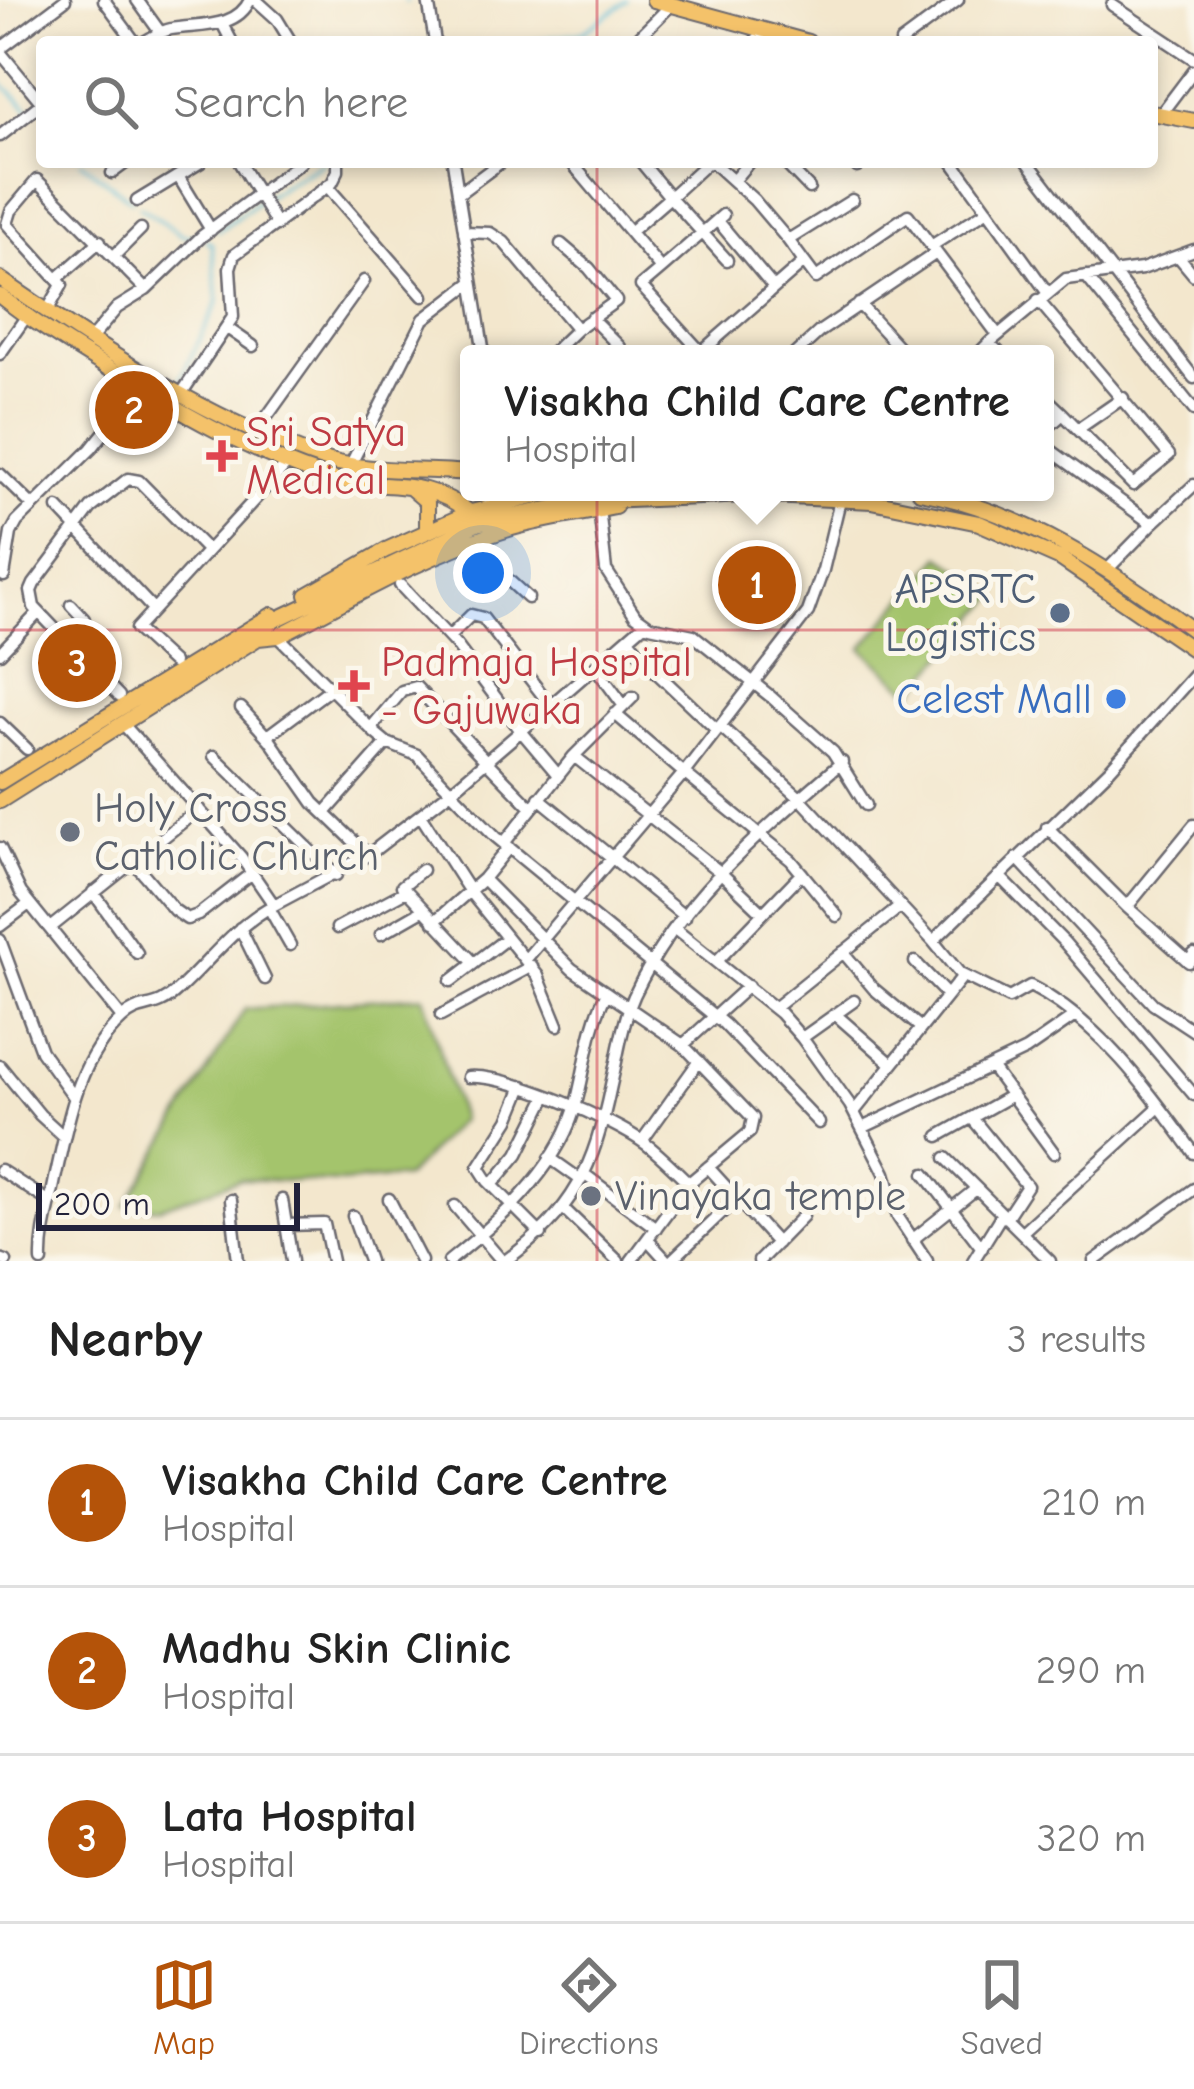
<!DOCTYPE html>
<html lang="en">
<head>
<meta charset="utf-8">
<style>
	:root { --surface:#fff; --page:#f6f6f6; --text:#222; --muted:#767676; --line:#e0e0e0; --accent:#b45309 }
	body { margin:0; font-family:"Comic Neue",sans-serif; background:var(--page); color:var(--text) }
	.scale { position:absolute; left:36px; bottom:30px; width:264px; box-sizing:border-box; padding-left:12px; border:6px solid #22223b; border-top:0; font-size:33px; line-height:42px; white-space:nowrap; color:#22223b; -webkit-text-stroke:9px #fbf7ec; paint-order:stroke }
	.you { position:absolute; left:483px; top:573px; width:42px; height:42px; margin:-30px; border:9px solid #fff; border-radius:50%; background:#1a73e8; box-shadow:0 0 0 18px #1a73e833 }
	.badge { display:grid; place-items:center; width:78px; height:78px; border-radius:50%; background:var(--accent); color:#fff; font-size:39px; font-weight:700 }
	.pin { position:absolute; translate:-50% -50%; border:6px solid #fff; box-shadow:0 3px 12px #0006 }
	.popup { position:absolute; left:460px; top:345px; width:594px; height:156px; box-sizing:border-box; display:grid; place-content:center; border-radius:12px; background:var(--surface); filter:drop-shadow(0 3px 9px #0005); font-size:39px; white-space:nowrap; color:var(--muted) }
	.popup b { font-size:45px; color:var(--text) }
	.popup::after { content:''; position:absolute; left:50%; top:100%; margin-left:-24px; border:24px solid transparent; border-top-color:var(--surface) }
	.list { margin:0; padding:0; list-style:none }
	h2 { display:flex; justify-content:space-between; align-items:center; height:156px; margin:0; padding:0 48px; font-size:51px }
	h2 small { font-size:39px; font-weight:400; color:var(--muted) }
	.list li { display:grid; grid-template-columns:78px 1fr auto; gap:36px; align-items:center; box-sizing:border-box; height:168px; padding:0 48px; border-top:3px solid var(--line) }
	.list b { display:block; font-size:45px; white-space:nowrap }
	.list p { margin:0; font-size:39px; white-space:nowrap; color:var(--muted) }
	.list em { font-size:39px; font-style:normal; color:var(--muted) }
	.icon { flex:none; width:66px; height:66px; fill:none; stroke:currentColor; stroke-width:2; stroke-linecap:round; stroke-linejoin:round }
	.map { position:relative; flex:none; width:1194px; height:1261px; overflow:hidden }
	.search { position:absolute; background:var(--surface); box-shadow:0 6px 18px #0003; left:36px; right:36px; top:36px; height:132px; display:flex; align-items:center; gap:30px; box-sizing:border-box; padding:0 42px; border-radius:12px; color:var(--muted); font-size:45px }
	.sheet { height:660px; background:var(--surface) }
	nav { display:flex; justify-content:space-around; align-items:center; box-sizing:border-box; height:168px; border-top:3px solid var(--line); background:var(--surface); font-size:33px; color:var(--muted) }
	nav a { display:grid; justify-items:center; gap:6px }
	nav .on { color:var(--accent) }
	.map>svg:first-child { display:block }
</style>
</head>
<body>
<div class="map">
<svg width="1194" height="1261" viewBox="0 0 1194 1261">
	<rect width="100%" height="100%" fill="#fbf7ec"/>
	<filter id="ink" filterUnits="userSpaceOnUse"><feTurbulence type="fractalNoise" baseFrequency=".00833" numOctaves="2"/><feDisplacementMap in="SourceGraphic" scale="24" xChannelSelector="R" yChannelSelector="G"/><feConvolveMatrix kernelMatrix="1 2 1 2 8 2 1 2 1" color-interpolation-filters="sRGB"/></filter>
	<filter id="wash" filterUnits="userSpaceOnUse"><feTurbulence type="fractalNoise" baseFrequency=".004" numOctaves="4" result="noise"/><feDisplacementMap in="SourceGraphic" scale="48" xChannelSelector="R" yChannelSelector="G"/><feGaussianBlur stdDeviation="2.7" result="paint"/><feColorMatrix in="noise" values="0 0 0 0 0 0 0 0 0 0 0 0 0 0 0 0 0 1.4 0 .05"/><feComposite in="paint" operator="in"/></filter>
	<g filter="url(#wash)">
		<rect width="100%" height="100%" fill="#f3e7cd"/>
		<path fill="#a4c46c" stroke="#637354" stroke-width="3" d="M 941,556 L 998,594 L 912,693 L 862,648 Z
			M 423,996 L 461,1119 L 406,1177 L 342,1183 L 240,1179 L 159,1208 L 126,1206 L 245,1009 Z"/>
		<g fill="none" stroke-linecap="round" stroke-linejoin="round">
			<path stroke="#59bcd7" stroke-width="3" d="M 406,0 L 406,2
				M 527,42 L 583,32 L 627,1
				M 0,81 L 29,109
				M 81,162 L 132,201
				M 267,196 L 324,162
				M 140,207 L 182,235 L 193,237
				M 218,231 L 259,201
				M 180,380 L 218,302 L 212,244 L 206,240"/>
		</g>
	</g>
	<g filter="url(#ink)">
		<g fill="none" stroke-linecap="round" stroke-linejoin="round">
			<g stroke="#6b676e" stroke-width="15">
				<path id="minor" d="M 104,0 L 135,42
					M 137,0 L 160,32
					M 256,0 L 277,19 L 291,42
					M 428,0 L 435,42
					M 1112,5 L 1194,59
					M 222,23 L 232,42
					M 144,42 C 153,37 161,31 171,29 C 198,24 236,30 250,0
					M 634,42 L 671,5
					M 754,42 L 764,32
					M 901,42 L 958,0
					M 0,49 L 65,0
					M 0,52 L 42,103
					M 1160,115 L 1194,70
					M 0,136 L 42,103
					M 239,162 L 277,225
					M 453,162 L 484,354
					M 571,162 L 661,269 L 641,286 L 703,354
					M 641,162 L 670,197 L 708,162
					M 712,162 L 754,200 L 788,240 L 852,200
					M 784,162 L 809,188
					M 953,162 L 1047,292
					M 1028,162 L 1194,378
					M 857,167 L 863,162
					M 112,173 L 127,162
					M 178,176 L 211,230
					M 733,181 L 749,162
					M 327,186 L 423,296
					M 458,194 L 501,162
					M 137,201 L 201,162
					M 717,220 L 774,288
					M 632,230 L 670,197 L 727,260
					M 464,232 L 490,233 L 504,242 L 577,329
					M 788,240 L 816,278 L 908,215 L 998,335
					M 931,246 L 988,210
					M 114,256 L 141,229
					M 1179,257 L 1194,275
					M 661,269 L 723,215
					M 1086,276 L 1194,410
					M 58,278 L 100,241
					M 1038,300 L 1169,455 L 1133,485 L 1063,414
					M 859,304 L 905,354
					M 47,311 L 62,285 L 7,224 L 11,211 L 37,180 L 146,290 L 202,236 L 301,162
					M 591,318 L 620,347
					M 227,328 L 253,346
					M 90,340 L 117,308 L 146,290
					M 989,343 L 1066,279 L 1142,269 L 1194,250
					M 701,352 L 804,262
					M 0,354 L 26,317
					M 551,354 L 577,329 L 616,301 L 589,268 L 561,244
					M 795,354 L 819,332 L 936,253
					M 978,354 L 989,343 L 1001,354
					M 1045,397 L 1063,414 L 1045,430
					M 177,400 L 233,317 L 230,268 L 234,255 L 332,183 L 338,171 L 338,162
					M 1078,429 L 1123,398
					M 256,432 L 364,281
					M 1045,446 L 1152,524 L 1194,485
					M 350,466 L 424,319 L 471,283
					M 0,474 L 33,506
					M 489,506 L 490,492
					M 58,508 L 153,609
					M 600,517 L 606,570 L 635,615 L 650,626 L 693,635 L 770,696 L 833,752 L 866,805
					M 481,546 L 493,566 L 528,598
					M 1106,571 L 1152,524
					M 4,576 L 11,533 L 17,522 L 91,449 L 140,388
					M 400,585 L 457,646 L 521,731 L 486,761 L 532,808
					M 278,636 L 375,733 L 387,743 L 417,755 L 451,791 L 486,761 L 416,687 L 402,691 L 371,728
					M 449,637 L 471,615 L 483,618 L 551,706
					M 628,639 L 658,674 L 717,730
					M 67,642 L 84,619 L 71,605
					M 0,653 L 39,612
					M 173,663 L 136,629 L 289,462
					M 596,668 L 624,706
					M 119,696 L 34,607 L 31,591 L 34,584 L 91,508 L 128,479 L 139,481 L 207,550
					M 241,708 L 270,740 L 314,803 L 368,855
					M 0,723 L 27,749
					M 720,726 L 800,798 L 933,941 L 1110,769 L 1194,675
					M 267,736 L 330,689
					M 214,756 L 336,875
					M 574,756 L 721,873 L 763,913
					M 558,775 L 521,731 L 644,624
					M 539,798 L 685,917
					M 325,813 L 387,743
					M 421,816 L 470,892 L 538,976 L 558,1025
					M 1047,827 L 1127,907 L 1194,825
					M 504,843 L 574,756 L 633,697
					M 0,848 L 21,893 L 122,1018
					M 1017,858 L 1153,1004 L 1194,1031
					M 132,860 L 174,910 L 187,919 L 198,915 L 252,873
					M 422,870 L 402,886 L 474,963
					M 999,876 L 1064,942 L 1194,1095
					M 483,879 L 572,969 L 683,1045 L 753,1118 L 750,1132 L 689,1183 L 631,1261
					M 93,892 L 137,953
					M 274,905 L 368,855 L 451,791 L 496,837 L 724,1024 L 819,1123
					M 1127,907 L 1189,962 L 1194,954
					M 269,908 L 290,945
					M 837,916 L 791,860 L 684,773 L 808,612 L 823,570 L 840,500
					M 434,922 L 483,879 L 509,847
					M 0,926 L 29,904
					M 50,928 L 199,809
					M 240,928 L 265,979
					M 337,928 L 406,891
					M 676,930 L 780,1013 L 802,1038 L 850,1105 L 885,1173 L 898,1217 L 927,1261
					M 381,934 L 423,910
					M 0,940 L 41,1051 L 74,1097
					M 933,941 L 960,974 L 1009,998 L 1030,986 C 1099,1021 1150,1092 1194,1153
					M 843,952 L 874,989 L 921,1028
					M 526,959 L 684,773 L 615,714
					M 717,961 L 802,873
					M 915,962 L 947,995
					M 451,981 L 507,938
					M 774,1008 L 901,906
					M 835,1014 L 892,1064
					M 441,1015 L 532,966
					M 802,1038 L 854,1001
					M 683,1045 L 748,986
					M 0,1066 L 40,1115 L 64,1137
					M 991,1067 L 1054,1153
					M 468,1077 C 508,1074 614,1120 646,1144 C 662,1156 675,1170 689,1183
					M 523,1086 L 509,1120 L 479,1167 L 488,1181 L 541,1234
					M 854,1112 L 963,976
					M 972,1118 L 1027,1186 L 1006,1218
					M 862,1128 L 1026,1050 L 1075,1016
					M 939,1136 L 1012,1095
					M 642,1141 L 699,1061
					M 550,1158 L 581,1180
					M 946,1158 L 1050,1261
					M 708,1167 L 777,1243
					M 0,1170 L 50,1202
					M 584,1174 L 656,1228
					M 925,1174 L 982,1248
					M 492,1185 L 518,1154 L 547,1096
					M 389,1199 L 421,1261
					M 231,1200 L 238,1261
					M 282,1200 L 292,1261
					M 455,1206 L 502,1261
					M 564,1209 L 618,1261
					M 353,1216 L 369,1261
					M 286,1225 L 324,1224 L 332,1261
					M 1022,1232 L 1159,1107
					M 648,1240 L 667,1261
					M 912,1240 L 976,1189
					M 0,1259 L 6,1261
					M 42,1261 C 41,1233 50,1206 55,1179 C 68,1122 76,1061 122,1019 C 141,1001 155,1012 177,991 C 209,962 234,926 274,905 L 241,857 L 123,724
					M 449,1261 C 498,1222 554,1173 574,1111 C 586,1071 587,1032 606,994
					M 505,1261 C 574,1212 594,1167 611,1085 C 618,1055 622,1024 634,996 C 678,900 764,829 842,762
					M 671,1261 L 736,1199
					M 759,1261 L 803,1216
					M 973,1261 L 1002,1214
					M 1094,1261 L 1194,1189"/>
			</g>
			<g stroke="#6b676e" stroke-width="18">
				<path id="major" d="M 654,0 L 808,42
					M 1152,113 L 1194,121
					M 0,279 C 86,338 174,398 270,438 C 295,449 322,461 349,465 C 388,472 429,469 469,473
					M 0,296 C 34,323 71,345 108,368 C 177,410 245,450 322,476 C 378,494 418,471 472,514
					M 412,489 L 427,502 L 427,531
					M 920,492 C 1023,510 1112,570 1194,631
					M 307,595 L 386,550 L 471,512 L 555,492
					M 258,638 L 278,636 C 352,598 426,554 506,530 C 541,519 579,515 615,507
					M 0,782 L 272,615
					M 0,801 L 258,638 L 271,622 L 477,524 L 581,502 L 748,495 L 872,501 L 979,523 L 1061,559 L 1194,650"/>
			</g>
			<use href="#minor" stroke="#fff" stroke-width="10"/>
			<use href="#major" stroke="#f4c26a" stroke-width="14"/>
		</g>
	</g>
	<path fill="none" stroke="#d1495b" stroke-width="3" stroke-opacity="0.55" d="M 597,0 L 597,42M 597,162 L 597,1261M 0,630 L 1194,630"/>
	<g fill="#e0444e" stroke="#fbf7ec" stroke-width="4.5">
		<path d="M216 438h12v12h12v12h-12v12h-12v-12h-12v-12h12z"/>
		<path d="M348 668h12v12h12v12h-12v12h-12v-12h-12v-12h12z"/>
	</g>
	<circle fill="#5c6f8a" stroke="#fbf7ec" stroke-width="4.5" cx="1060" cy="613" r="12"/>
	<circle fill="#3f7fe0" stroke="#fbf7ec" stroke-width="4.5" cx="1116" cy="699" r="12"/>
	<g fill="#6b7280" stroke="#fbf7ec" stroke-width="4.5">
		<circle cx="70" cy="832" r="12"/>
		<circle cx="591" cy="1196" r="12"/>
	</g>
	<g text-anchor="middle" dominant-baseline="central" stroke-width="10" stroke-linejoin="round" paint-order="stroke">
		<g font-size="42" fill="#be3a42" stroke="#fbf7ec" text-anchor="start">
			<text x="246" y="432">Sri Satya<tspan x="246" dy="48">Medical</tspan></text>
			<text x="381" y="662">Padmaja Hospital<tspan x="381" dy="48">- Gajuwaka</tspan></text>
		</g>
		<g font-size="42" fill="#4e5e75" stroke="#fbf7ec" text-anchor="end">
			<text x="1036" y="589">APSRTC<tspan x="1036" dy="48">Logistics</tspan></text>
		</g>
		<g font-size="42" fill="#366cbe" stroke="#fbf7ec" text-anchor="end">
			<text x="1092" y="699">Celest Mall</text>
		</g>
		<g font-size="42" fill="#5b616d" stroke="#fbf7ec" text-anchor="start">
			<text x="94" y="808">Holy Cross<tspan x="94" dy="48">Catholic Church</tspan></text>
			<text x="615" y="1196">Vinayaka temple</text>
		</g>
	</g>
</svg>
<div class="scale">200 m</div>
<div class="you"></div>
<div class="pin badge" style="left:757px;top:585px">1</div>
<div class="popup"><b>Visakha Child Care Centre</b>Hospital</div>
<div class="pin badge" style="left:134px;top:410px">2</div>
<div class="pin badge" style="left:77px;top:663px">3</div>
<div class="search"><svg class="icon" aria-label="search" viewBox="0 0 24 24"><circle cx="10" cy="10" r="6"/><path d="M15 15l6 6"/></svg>Search here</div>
</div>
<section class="sheet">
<h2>Nearby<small>3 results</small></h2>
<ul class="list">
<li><span class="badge">1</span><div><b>Visakha Child Care Centre</b><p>Hospital</p></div><em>210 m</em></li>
<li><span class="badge">2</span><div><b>Madhu Skin Clinic</b><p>Hospital</p></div><em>290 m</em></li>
<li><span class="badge">3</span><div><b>Lata Hospital</b><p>Hospital</p></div><em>320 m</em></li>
</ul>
</section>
<nav>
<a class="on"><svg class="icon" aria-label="map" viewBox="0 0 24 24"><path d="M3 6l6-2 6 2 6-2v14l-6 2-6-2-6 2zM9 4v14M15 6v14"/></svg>Map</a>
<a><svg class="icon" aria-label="directions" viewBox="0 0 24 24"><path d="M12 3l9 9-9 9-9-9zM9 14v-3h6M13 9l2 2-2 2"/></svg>Directions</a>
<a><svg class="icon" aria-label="saved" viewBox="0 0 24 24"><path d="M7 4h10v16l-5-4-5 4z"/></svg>Saved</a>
</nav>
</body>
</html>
